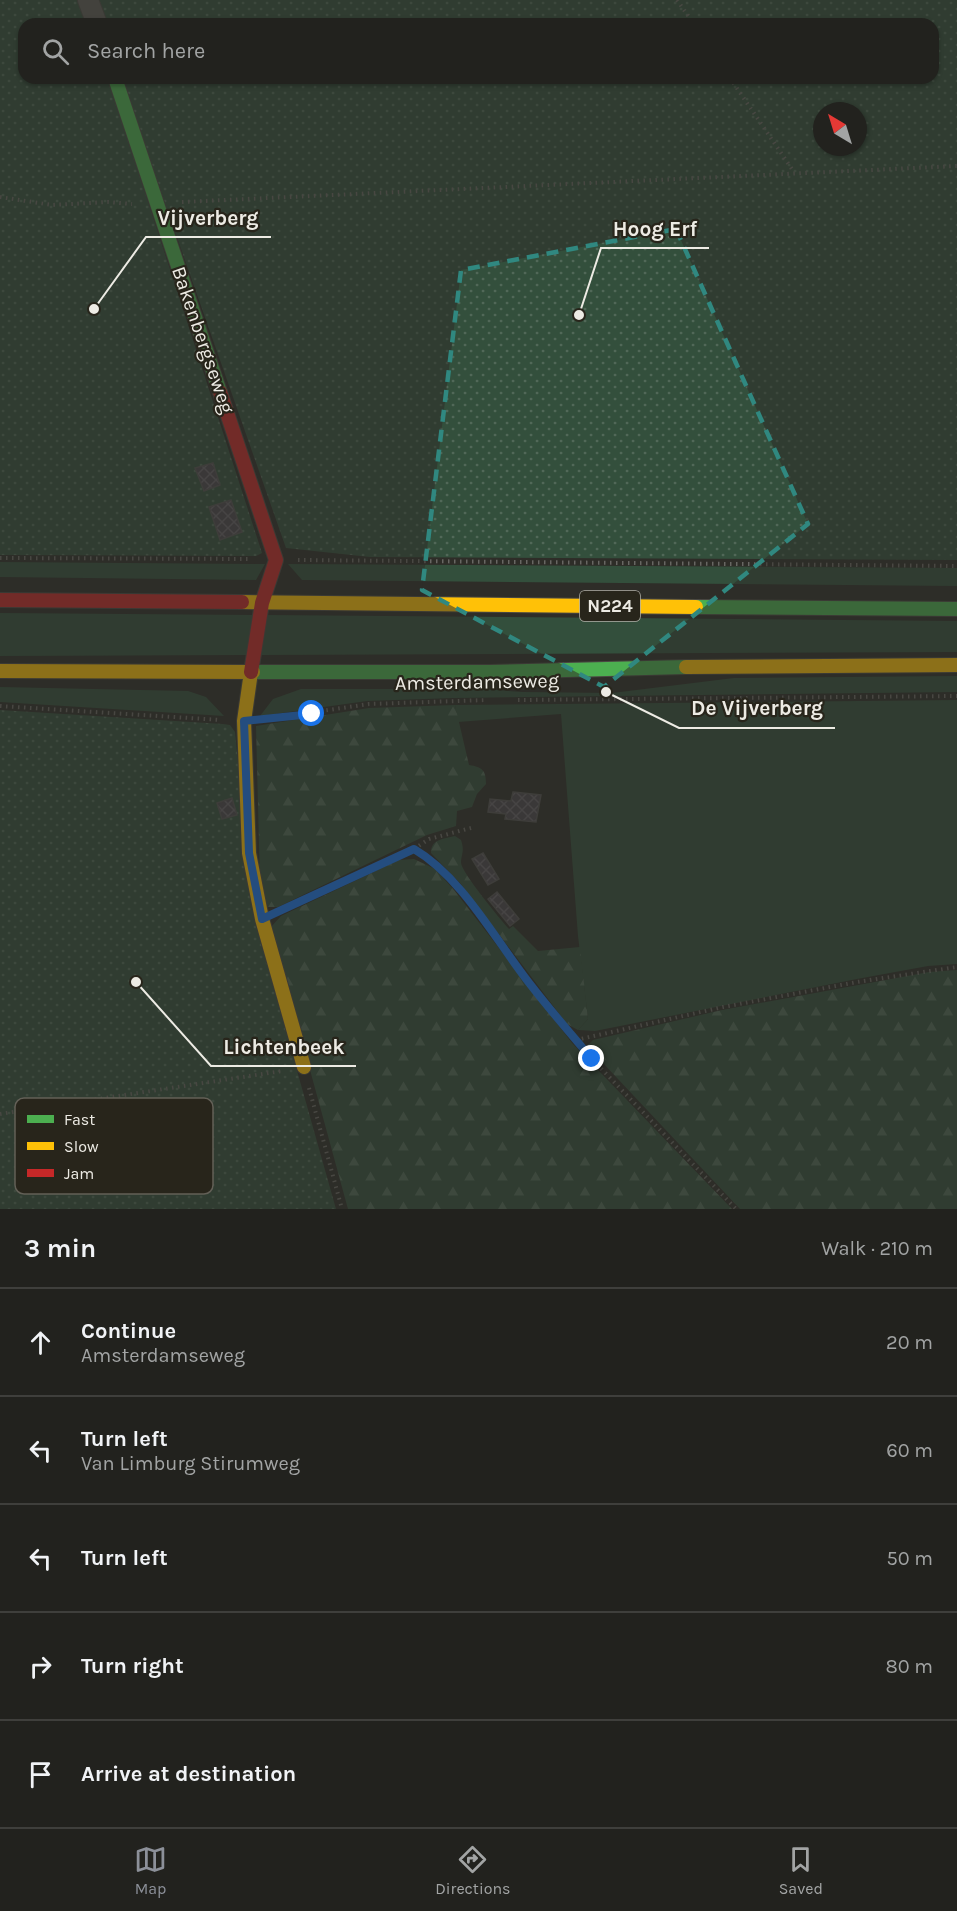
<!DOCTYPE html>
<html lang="en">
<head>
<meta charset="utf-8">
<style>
	:root { --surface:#22221e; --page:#2a2a27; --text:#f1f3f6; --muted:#a2a4a4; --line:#3f3f3c; --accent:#8c9099 }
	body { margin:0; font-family:Karla,sans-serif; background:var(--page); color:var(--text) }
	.compass { position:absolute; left:813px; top:102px; width:54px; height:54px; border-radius:50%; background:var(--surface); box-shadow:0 2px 4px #0004; rotate:322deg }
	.stop { position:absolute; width:18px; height:18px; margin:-14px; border:4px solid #1a73e8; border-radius:50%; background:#fff }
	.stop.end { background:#1a73e8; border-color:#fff; box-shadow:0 2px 6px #0008 }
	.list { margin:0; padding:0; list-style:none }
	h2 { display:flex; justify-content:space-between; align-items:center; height:78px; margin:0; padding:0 24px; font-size:26px }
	h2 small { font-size:20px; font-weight:400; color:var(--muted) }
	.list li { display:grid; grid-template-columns:39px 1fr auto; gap:18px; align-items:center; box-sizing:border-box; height:108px; padding:0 24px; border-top:2px solid var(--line) }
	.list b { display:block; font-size:22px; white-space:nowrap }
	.list p { margin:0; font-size:20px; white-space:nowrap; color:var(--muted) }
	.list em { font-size:20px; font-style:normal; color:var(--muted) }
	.icon { flex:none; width:33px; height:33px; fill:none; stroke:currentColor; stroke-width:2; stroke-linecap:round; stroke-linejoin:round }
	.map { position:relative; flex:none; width:957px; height:1209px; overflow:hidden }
	.search { position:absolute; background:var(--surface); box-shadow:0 2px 4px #0004; left:18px; right:18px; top:18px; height:66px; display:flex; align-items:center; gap:15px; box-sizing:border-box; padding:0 21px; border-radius:18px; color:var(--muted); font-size:22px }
	.sheet { height:618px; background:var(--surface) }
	nav { display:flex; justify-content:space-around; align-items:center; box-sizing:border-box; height:84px; border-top:2px solid var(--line); background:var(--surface); font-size:16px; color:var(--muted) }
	nav a { display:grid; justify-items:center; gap:3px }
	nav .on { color:var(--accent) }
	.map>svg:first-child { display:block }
</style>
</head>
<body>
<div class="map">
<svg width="957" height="1209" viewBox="0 0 957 1209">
	<defs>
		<pattern id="forest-firs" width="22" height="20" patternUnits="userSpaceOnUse" patternTransform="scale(1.5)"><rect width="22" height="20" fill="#334f3c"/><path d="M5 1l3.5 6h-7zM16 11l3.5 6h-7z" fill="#516858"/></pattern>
		<pattern id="park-dots" width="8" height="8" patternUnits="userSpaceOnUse" patternTransform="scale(1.5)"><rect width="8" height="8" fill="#334f3c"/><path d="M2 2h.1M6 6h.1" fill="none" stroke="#516858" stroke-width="1.8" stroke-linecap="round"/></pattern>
		<pattern id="building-cross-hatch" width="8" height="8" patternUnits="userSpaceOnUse" patternTransform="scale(1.5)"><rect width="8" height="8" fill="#4b454c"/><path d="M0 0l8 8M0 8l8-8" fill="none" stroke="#656066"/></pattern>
	</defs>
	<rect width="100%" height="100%" fill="#2e2d28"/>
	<path fill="#334f3c" d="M 0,562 L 265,564 L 256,580 L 0,577 Z
		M 288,564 L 957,568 L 957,586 L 302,580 Z
		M 0,613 L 255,615 L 249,655 L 0,656 Z
		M 266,615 L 957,621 L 957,652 L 260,655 Z
		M 957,676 L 957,692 L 454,698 L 367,701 L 260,716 L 273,699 L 301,689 L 483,689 L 523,692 L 612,693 L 734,678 Z
		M 0,687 L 188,691 L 206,697 L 224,716 L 0,702 Z
		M 957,700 L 957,964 L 928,966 L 857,979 L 595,1031 L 578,1030 L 588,1019 L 578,936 L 561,714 L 458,722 L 455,705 Z"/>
	<path fill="url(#forest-firs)" d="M 455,705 L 469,765 C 483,767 486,771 486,784 L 477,794 L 472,807 L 457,811 L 456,826 L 427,835 L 278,907 L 268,907 L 260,883 L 256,726 L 369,708 Z
		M 455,836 L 461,840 C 465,852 461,854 461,863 C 462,873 500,919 509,929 L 513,926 L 538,951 L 580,947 L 588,1019 L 578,1030 L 567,1024 L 461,884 L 431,853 C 431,839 443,839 455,836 Z
		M 414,859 L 435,869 L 454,890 L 572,1043 L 732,1209 L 348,1209 L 271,927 L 281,916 L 399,860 Z
		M 957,970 L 957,1209 L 740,1209 L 587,1046 L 593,1040 L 722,1010 L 929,972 Z"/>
	<path fill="url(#park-dots)" fill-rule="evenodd" d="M 0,0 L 81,0 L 90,24 L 24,24 L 24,78 L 108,78 L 262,553 L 256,556 L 0,555 Z
		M 95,0 L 957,0 L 957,560 L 370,557 L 286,548 L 121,78 L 933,78 L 933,24 L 103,24 ZM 822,111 L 858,111 L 858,147 L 822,147 Z
		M 0,710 L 223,724 L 230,725 L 235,732 L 254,918 L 336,1209 L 0,1209 Z"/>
	<path fill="url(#building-cross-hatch)" stroke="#525151" stroke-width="1.5" d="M 213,463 L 220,485 L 204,491 L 195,468 Z
		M 231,500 L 242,532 L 220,540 L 209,507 Z
		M 513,792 L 541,795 L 536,822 L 505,819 L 506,814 L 488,812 L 490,799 L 511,801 Z
		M 232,798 L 237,815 L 222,819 L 217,803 Z
		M 483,853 L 499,879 L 488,885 L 472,859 Z
		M 497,892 L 519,919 L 510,926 L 488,899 Z"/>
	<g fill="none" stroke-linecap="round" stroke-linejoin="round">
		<g stroke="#4a4843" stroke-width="22">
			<path id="street" d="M 88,0 L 97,24"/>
		</g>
		<g stroke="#4a4843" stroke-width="16">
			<path id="fast" d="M 115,78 L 220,392
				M 696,607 L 957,609
				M 253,672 L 490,672 L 686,667"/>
		</g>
		<g stroke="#4a4843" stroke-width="16">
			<path id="slow" d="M 242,602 L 696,607
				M 686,667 L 957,665
				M 0,671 L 253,672
				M 251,672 L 244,721 L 249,853 L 262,919 L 304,1067"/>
		</g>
		<g stroke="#4a4843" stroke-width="16">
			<path id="jam" d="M 220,392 L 276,560 L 262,603 L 251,672
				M 0,600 L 242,602"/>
		</g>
		<path stroke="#686763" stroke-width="4" stroke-dasharray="1.5 4.5" stroke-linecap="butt" d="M 677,0 L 694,24
			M 730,78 L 794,172
			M 0,197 L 52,205 L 108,202 L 132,204
			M 182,202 L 957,166
			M 0,558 L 251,559
			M 298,560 L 957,566
			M 518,700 L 957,696
			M 0,706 L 221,720
			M 267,719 L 369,704 L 487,700
			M 414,849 L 429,839 L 471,828
			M 285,909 L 414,849 L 427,857 L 458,887 L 531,985 L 592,1059 L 736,1209
			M 576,1040 L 723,1007 L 857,982 L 957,967
			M 309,1088 L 342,1209
			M 0,1114 L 282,1071"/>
		<use href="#street" stroke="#5d5c58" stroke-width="20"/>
		<use href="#fast" stroke="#4caf50" stroke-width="14"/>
		<use href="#slow" stroke="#ffc107" stroke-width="14"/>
		<use href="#jam" stroke="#c62828" stroke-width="14"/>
	</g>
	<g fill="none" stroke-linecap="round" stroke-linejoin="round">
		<path stroke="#1a73e8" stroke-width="8" d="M 312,714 L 244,721 L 249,853 L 262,919 L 414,849 C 462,877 496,941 530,984 C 550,1010 571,1034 592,1059"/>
	</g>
	<path d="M0 0H957V1209H0ZM 676,229 L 808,524 L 604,687 L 422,590 L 461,270 Z" fill="#2e2d28" fill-opacity=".55" fill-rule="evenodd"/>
	<path fill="none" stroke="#308880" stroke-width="4.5" stroke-dasharray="12 8" stroke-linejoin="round" d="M 676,229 L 808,524 L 604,687 L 422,590 L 461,270 Z"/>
	<g text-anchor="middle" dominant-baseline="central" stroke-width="4.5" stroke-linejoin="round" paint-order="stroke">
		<rect fill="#28251b" stroke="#b2b0a8" stroke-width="1.5" x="580" y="591" width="60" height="30" rx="4.5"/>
		<g font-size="18" font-weight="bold" fill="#edebe4">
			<text x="610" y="606">N224</text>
		</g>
		<g font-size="20" fill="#edebe4" stroke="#28251b">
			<text transform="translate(203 340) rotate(71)">Bakenbergseweg</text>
			<text transform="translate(477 682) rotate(-1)">Amsterdamseweg</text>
		</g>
	</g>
	<rect x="15" y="1098" width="198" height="96" rx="9" fill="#28251b" stroke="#636057" stroke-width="1.5"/>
	<rect x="27" y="1115" width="27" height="8" fill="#4caf50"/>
	<rect x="27" y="1142" width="27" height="8" fill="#ffc107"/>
	<rect x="27" y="1169" width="27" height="8" fill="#c62828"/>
	<g font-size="16" fill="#edebe4">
		<text x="64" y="1125">Fast</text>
		<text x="64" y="1152">Slow</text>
		<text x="64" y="1179">Jam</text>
	</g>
	<path fill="none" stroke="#edebe4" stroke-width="2" d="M94 309L146 237H271M579 315L601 248H709M606 692L679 728H835M136 982L211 1066H356"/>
	<g fill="#edebe4" stroke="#28251b" stroke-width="2">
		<circle cx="94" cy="309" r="6"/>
		<circle cx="579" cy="315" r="6"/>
		<circle cx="606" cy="692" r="6"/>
		<circle cx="136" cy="982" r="6"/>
	</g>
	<g font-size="21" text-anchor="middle" font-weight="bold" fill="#edebe4" stroke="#28251b" stroke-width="4.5" stroke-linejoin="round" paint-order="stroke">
		<text x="208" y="225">Vijverberg</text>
		<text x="655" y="236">Hoog Erf</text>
		<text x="757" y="715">De Vijverberg</text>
		<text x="284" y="1054">Lichtenbeek</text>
	</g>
</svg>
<svg class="compass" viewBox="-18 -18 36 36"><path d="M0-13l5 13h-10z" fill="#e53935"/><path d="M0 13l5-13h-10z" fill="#a2a4a4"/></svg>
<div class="stop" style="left:312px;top:714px"></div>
<div class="stop end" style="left:592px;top:1059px"></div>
<div class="search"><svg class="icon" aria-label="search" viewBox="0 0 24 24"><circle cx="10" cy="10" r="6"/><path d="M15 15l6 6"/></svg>Search here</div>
</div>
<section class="sheet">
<h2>3 min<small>Walk · 210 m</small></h2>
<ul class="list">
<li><svg class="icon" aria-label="ahead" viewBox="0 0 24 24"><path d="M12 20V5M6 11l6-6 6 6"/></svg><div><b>Continue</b><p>Amsterdamseweg</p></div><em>20 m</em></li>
<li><svg class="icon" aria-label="left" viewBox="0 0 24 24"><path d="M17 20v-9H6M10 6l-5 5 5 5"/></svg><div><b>Turn left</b><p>Van Limburg Stirumweg</p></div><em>60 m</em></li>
<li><svg class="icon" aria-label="left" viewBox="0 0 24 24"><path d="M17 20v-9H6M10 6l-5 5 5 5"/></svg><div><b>Turn left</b></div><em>50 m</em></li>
<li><svg class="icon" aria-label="right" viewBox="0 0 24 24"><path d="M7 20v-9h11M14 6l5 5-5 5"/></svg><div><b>Turn right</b></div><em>80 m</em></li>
<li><svg class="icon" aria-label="arrive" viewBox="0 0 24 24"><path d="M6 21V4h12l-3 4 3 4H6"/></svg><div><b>Arrive at destination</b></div></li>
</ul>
</section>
<nav>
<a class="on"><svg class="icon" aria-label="map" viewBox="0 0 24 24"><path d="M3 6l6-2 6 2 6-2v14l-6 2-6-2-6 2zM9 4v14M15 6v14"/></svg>Map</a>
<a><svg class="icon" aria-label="directions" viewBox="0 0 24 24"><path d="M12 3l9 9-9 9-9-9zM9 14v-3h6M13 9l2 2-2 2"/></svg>Directions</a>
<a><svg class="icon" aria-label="saved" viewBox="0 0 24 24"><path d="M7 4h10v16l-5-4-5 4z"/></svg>Saved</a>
</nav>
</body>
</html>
